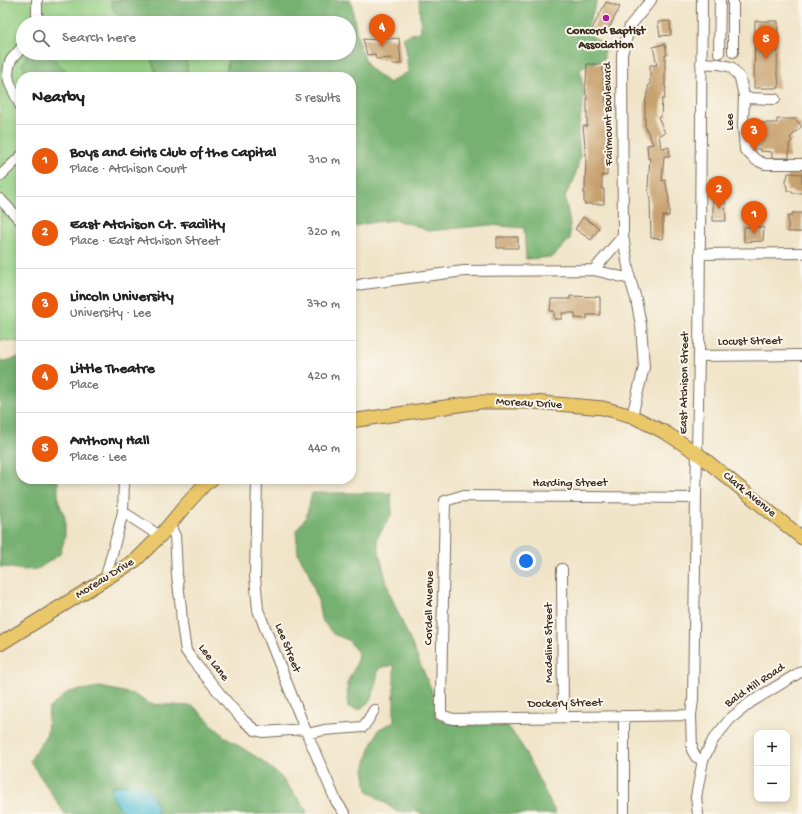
<!DOCTYPE html>
<html lang="en">
<head>
<meta charset="utf-8">
<style>
	:root { --surface:#fff; --page:#f2f2f2; --text:#222; --muted:#767676; --line:#e0e0e0; --accent:#ea580c }
	body { margin:0; font-family:"Gochi Hand",sans-serif; background:var(--page); color:var(--text) }
	.controls { position:absolute; right:12px; bottom:12px; display:grid; overflow:hidden; border-radius:8px; box-shadow:0 2px 6px #0003 }
	.controls button { width:36px; height:36px; display:grid; place-items:center; padding:0; border:0; border-bottom:1px solid var(--line); background:var(--surface); color:var(--text); font:20px sans-serif }
	.you { position:absolute; left:526px; top:561px; width:14px; height:14px; margin:-10px; border:3px solid #fff; border-radius:50%; background:#1a73e8; box-shadow:0 0 0 6px #1a73e833 }
	.badge { display:grid; place-items:center; width:26px; height:26px; border-radius:50%; background:var(--accent); color:#fff; font-size:13px; font-weight:700 }
	.pin { position:absolute; translate:-50% -33px; filter:drop-shadow(0 1px 2px #0008) }
	.pin::after { content:''; position:absolute; top:21px; width:14px; height:12px; background:inherit; clip-path:polygon(0 0,100% 0,50% 100%) }
	.list { margin:0; padding:0; list-style:none }
	h2 { display:flex; justify-content:space-between; align-items:center; height:52px; margin:0; padding:0 16px; font-size:17px }
	h2 small { font-size:13px; font-weight:400; color:var(--muted) }
	.list li { display:grid; grid-template-columns:26px 1fr auto; gap:12px; align-items:center; box-sizing:border-box; height:72px; padding:0 16px; border-top:1px solid var(--line) }
	.list b { display:block; font-size:15px; white-space:nowrap }
	.list p { margin:0; font-size:13px; white-space:nowrap; color:var(--muted) }
	.list em { font-size:13px; font-style:normal; color:var(--muted) }
	.icon { flex:none; width:22px; height:22px; fill:none; stroke:currentColor; stroke-width:2; stroke-linecap:round; stroke-linejoin:round }
	.map { position:relative; flex:none; width:802px; height:814px; overflow:hidden }
	.search { position:absolute; background:var(--surface); box-shadow:0 2px 6px #0003; left:16px; top:16px; width:340px; height:44px; display:flex; align-items:center; gap:10px; box-sizing:border-box; padding:0 14px; border-radius:22px; color:var(--muted); font-size:15px }
	.panel { position:absolute; background:var(--surface); box-shadow:0 2px 6px #0003; left:16px; top:72px; width:340px; height:412px; border-radius:16px }
	.map>svg:first-child { display:block }
</style>
</head>
<body>
<div class="map">
<svg width="802" height="814" viewBox="0 0 802 814">
	<rect width="100%" height="100%" fill="#fbf7ec"/>
	<filter id="ink" filterUnits="userSpaceOnUse"><feTurbulence type="fractalNoise" baseFrequency=".025" numOctaves="2"/><feDisplacementMap in="SourceGraphic" scale="8" xChannelSelector="R" yChannelSelector="G"/><feConvolveMatrix kernelMatrix="1 2 1 2 8 2 1 2 1" color-interpolation-filters="sRGB"/></filter>
	<filter id="wash" filterUnits="userSpaceOnUse"><feTurbulence type="fractalNoise" baseFrequency=".012" numOctaves="4" result="noise"/><feDisplacementMap in="SourceGraphic" scale="16" xChannelSelector="R" yChannelSelector="G"/><feGaussianBlur stdDeviation="0.9" result="paint"/><feColorMatrix in="noise" values="0 0 0 0 0 0 0 0 0 0 0 0 0 0 0 0 0 1.4 0 .05"/><feComposite in="paint" operator="in"/></filter>
	<g filter="url(#wash)">
		<rect width="100%" height="100%" fill="#f0e4c8"/>
		<path fill="#93ce83" stroke="#677c50" d="M 0,0 L 177,0 L 181,23 L 23,23 L 23,53 L 232,53 L 228,60 L 226,77 L 21,77 L 21,342 L 0,340 Z"/>
		<path fill="#76b171" stroke="#586e48" d="M 111,0 L 349,0 L 352,4 L 356,31 L 361,50 L 369,68 L 389,83 L 408,72 L 406,48 L 403,37 L 421,31 L 419,0 L 597,0 L 586,32 L 604,44 L 604,59 L 580,69 L 584,96 L 578,133 L 580,157 L 574,180 L 565,196 L 570,224 L 570,239 L 553,257 L 526,259 L 524,228 L 490,225 L 428,231 L 414,225 L 395,220 L 375,222 L 351,227 L 351,77 L 226,77 L 228,60 L 232,53 L 349,53 L 349,23 L 158,23 L 159,20 L 140,19 L 123,20 L 113,10 Z
			M 29,53 L 47,53 L 73,77 L 31,77 L 26,73 L 22,64 Z
			M 148,53 L 185,53 L 189,77 L 158,77 Z
			M 21,357 L 21,479 L 58,479 L 58,500 L 65,518 L 65,537 L 60,554 L 38,569 L 23,570 L 5,567 L 0,567 L 0,360 L 5,361 L 20,357 Z
			M 312,493 L 391,493 L 392,514 L 377,538 L 380,557 L 390,594 L 432,691 L 436,718 L 449,723 L 506,723 L 522,746 L 556,814 L 421,814 L 419,811 L 397,812 L 367,790 L 364,769 L 370,749 L 379,729 L 394,722 L 394,665 L 379,668 L 372,699 L 359,710 L 348,707 L 347,683 L 356,665 L 358,653 L 348,640 L 333,634 L 321,619 L 318,601 L 308,571 L 298,554 L 296,531 L 306,517 Z
			M 100,687 L 133,694 L 150,704 L 193,706 L 205,717 L 225,737 L 261,760 L 281,777 L 306,809 L 307,814 L 157,814 L 157,812 L 116,786 L 111,787 L 123,810 L 128,814 L 65,814 L 30,761 L 47,733 L 49,708 L 68,692 Z"/>
		<path fill="#58c1d5" stroke="#4a767a" d="M 128,784 C 134,784 140,784 145,787 C 153,792 157,805 157,814 C 151,814 132,814 127,813 C 118,809 111,796 111,787 Z"/>
		<g id="blocks">
			<path fill="#c7a16e" d="M 606,2 L 620,7 L 606,34 L 592,29 Z
				M 670,21 L 671,35 L 660,36 L 658,22 Z
				M 755,21 L 778,21 L 777,75 L 778,75 L 779,88 L 754,88 Z
				M 379,36 L 387,36 L 388,39 L 399,38 L 401,64 L 392,64 L 391,58 L 376,59 L 375,54 L 367,55 L 363,39 L 380,40 Z
				M 665,44 L 667,55 L 665,55 L 665,87 L 666,87 L 664,99 L 662,99 L 661,117 L 658,117 L 665,133 L 659,135 L 661,148 L 669,147 L 670,156 L 664,156 L 662,181 L 665,180 L 669,199 L 669,216 L 663,216 L 663,239 L 651,238 L 650,200 L 648,186 L 650,158 L 648,159 L 647,145 L 653,144 L 645,126 L 645,104 L 649,84 L 650,85 L 650,65 L 657,65 L 653,47 Z
				M 587,64 L 603,64 L 603,83 L 605,83 L 606,103 L 607,103 L 607,116 L 605,116 L 607,139 L 607,176 L 602,175 L 602,189 L 604,189 L 604,204 L 584,204 L 584,190 L 585,190 L 586,155 L 583,126 L 587,126 L 587,95 L 586,95 L 585,84 L 586,84 Z
				M 754,117 L 759,123 L 777,123 L 777,119 L 795,119 L 802,126 L 790,138 L 792,141 L 789,144 L 789,158 L 772,158 L 772,152 L 760,151 L 760,149 L 753,149 L 752,131 L 754,131 Z
				M 788,173 L 802,174 L 802,193 L 792,193 L 792,191 L 787,191 L 787,186 L 786,186 L 786,179 L 787,179 Z
				M 725,196 L 726,221 L 713,221 L 713,197 Z
				M 792,213 L 802,213 L 802,232 L 788,232 L 788,216 L 792,216 Z
				M 583,217 L 599,228 L 591,240 L 575,229 Z
				M 744,227 L 764,227 L 763,241 L 744,242 Z
				M 497,237 L 518,237 L 518,248 L 497,248 Z
				M 570,296 L 600,297 L 600,315 L 587,315 L 587,319 L 575,318 L 575,313 L 562,313 L 562,319 L 554,319 L 554,311 L 550,311 L 551,299 L 570,299 Z"/>
		</g>
	</g>
	<g filter="url(#ink)">
		<use href="#blocks" fill-opacity="0" stroke="#7a6b5a" stroke-width="1"/>
		<g fill="none" stroke-linecap="round" stroke-linejoin="round">
			<g stroke="#7a6b5a" stroke-width="12">
				<path id="minor" d="M 37,0 L 37,23
					M 702,0 L 699,356 L 696,498 L 693,700 L 691,715 L 692,750 L 696,757 L 703,760
					M 733,0 L 733,52
					M 719,53 L 720,0
					M 701,63 L 719,64 L 731,67 L 740,78 L 744,96 L 743,127 L 745,150 L 756,160 L 765,164 L 802,164
					M 744,98 L 775,99
					M 21,107 L 10,84 L 8,76 L 9,66 L 11,60 L 23,46
					M 0,176 L 21,156
					M 0,199 L 21,221
					M 700,254 L 802,253
					M 594,270 L 623,236
					M 351,287 L 363,284 L 464,271 L 594,270 L 630,279
					M 699,356 L 802,355
					M 632,416 L 644,367 L 641,325 L 636,299 L 630,279 L 623,236 L 622,54 L 630,26 L 651,0
					M 257,479 L 255,577 L 258,610 L 305,729 L 336,801 L 345,814
					M 123,512 L 160,536
					M 169,524 L 175,536 L 176,552 L 177,575 L 181,608 L 182,624 L 186,651 L 193,661 L 231,707 L 244,721 L 255,730 L 263,732 L 305,729
					M 562,569 L 563,717
					M 105,580 L 123,512 L 124,479
					M 691,715 L 453,719 L 441,715 L 441,697 L 445,501 L 461,496 L 696,498
					M 307,734 L 324,730 L 363,727 L 368,720 L 374,710
					M 624,814 L 624,716
					M 698,814 L 696,797 L 703,760 L 713,740 L 730,719 L 751,702 L 802,671"/>
			</g>
			<g stroke="#7a6b5a" stroke-width="15">
				<path id="major" d="M 351,421 L 479,402 L 534,402 L 603,408 L 632,416 L 666,433 L 697,453 L 802,538
					M 0,644 L 136,560 L 160,536 L 185,506 L 206,483 L 212,479"/>
			</g>
			<use href="#minor" stroke="#fff" stroke-width="10"/>
			<use href="#major" stroke="#eac769" stroke-width="13"/>
		</g>
	</g>
	<circle fill="#b5179e" stroke="#fbf7ec" stroke-width="1.5" cx="606" cy="18" r="4"/>
	<g text-anchor="middle" dominant-baseline="central" stroke-width="4" stroke-linejoin="round" paint-order="stroke">
		<g font-size="12" font-weight="bold" fill="#3b2a1e" stroke="#fbf7ec">
			<text x="606" y="32">Concord Baptist<tspan x="606" dy="14">Association</tspan></text>
		</g>
		<g font-size="12" fill="#3b2a1e" stroke="#fbf7ec">
			<text transform="translate(609 114) rotate(-91)">Fairmount Boulevard</text>
			<text transform="translate(731 122) rotate(-90)">Lee</text>
			<text transform="translate(750 342) rotate(-1)">Locust Street</text>
			<text transform="translate(685 383) rotate(-89)">East Atchison Street</text>
			<text transform="translate(529 404) rotate(3)">Moreau Drive</text>
			<text x="570" y="484">Harding Street</text>
			<text transform="translate(749 495) rotate(39)">Clark Avenue</text>
			<text transform="translate(105 579) rotate(-32)">Moreau Drive</text>
			<text transform="translate(430 608) rotate(-89)">Cordell Avenue</text>
			<text transform="translate(550 643) rotate(-90)">Madeline Street</text>
			<text transform="translate(287 648) rotate(68)">Lee Street</text>
			<text transform="translate(213 663) rotate(53)">Lee Lane</text>
			<text transform="translate(755 686) rotate(-34)">Bald Hill Road</text>
			<text transform="translate(565 704) rotate(-1)">Dockery Street</text>
		</g>
	</g>
</svg>
<div class="controls">
<button>+</button>
<button>−</button>
</div>
<div class="you"></div>
<div class="pin badge" style="left:754px;top:234px">1</div>
<div class="pin badge" style="left:719px;top:209px">2</div>
<div class="pin badge" style="left:754px;top:151px">3</div>
<div class="pin badge" style="left:382px;top:47px">4</div>
<div class="pin badge" style="left:766px;top:59px">5</div>
<div class="search"><svg class="icon" aria-label="search" viewBox="0 0 24 24"><circle cx="10" cy="10" r="6"/><path d="M15 15l6 6"/></svg>Search here</div>
<section class="panel">
<h2>Nearby<small>5 results</small></h2>
<ul class="list">
<li><span class="badge">1</span><div><b>Boys and Girls Club of the Capital</b><p>Place · Atchison Court</p></div><em>310 m</em></li>
<li><span class="badge">2</span><div><b>East Atchison Ct. Facility</b><p>Place · East Atchison Street</p></div><em>320 m</em></li>
<li><span class="badge">3</span><div><b>Lincoln University</b><p>University · Lee</p></div><em>370 m</em></li>
<li><span class="badge">4</span><div><b>Little Theatre</b><p>Place</p></div><em>420 m</em></li>
<li><span class="badge">5</span><div><b>Anthony Hall</b><p>Place · Lee</p></div><em>440 m</em></li>
</ul>
</section>
</div>
</body>
</html>
